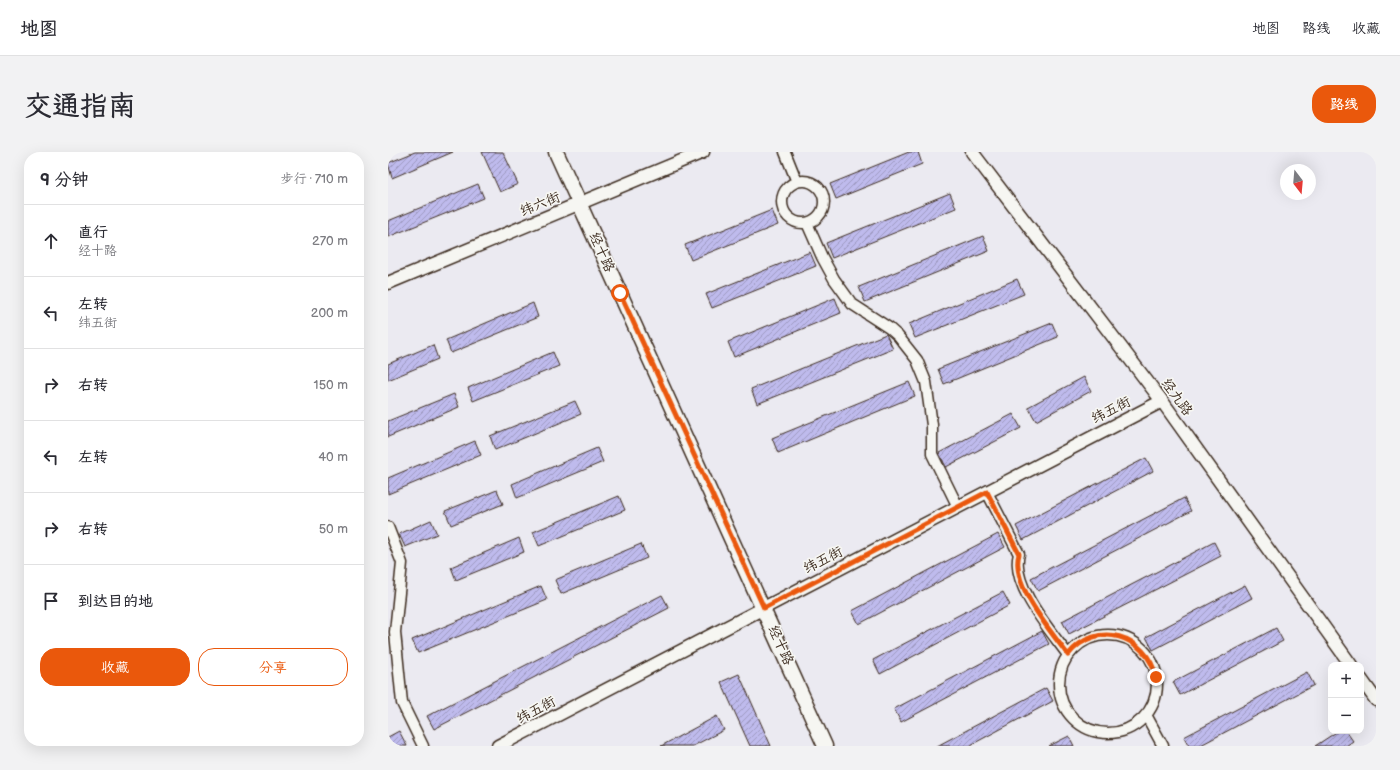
<!DOCTYPE html>
<html lang="zh">
<head>
<meta charset="utf-8">
<style>
	:root { --surface:#fff; --page:#f2f2f3; --text:#2b2b33; --muted:#7c7c81; --line:#e1e1e2; --accent:#ea580c }
	body { margin:0; font-family:"Balsamiq Sans","LXGW WenKai TC",sans-serif; background:var(--page); color:var(--text) }
	.controls { position:absolute; right:12px; bottom:12px; display:grid; overflow:hidden; border-radius:8px; box-shadow:0 4px 16px #0002 }
	.controls button { width:36px; height:36px; display:grid; place-items:center; padding:0; border:0; border-bottom:1px solid var(--line); background:var(--surface); color:var(--text); font:20px sans-serif }
	.compass { position:absolute; left:892px; top:12px; width:36px; height:36px; border-radius:50%; background:var(--surface); box-shadow:0 4px 16px #0002; rotate:164deg }
	.stop { position:absolute; width:12px; height:12px; margin:-9px; border:3px solid #ea580c; border-radius:50%; background:#fff }
	.stop.end { background:#ea580c; border-color:#fff; box-shadow:0 1px 4px #0008 }
	.list { margin:0; padding:0; list-style:none }
	h2 { display:flex; justify-content:space-between; align-items:center; height:52px; margin:0; padding:0 16px; font-size:17px }
	h2 small { font-size:13px; font-weight:400; color:var(--muted) }
	.list li { display:grid; grid-template-columns:26px 1fr auto; gap:12px; align-items:center; box-sizing:border-box; height:72px; padding:0 16px; border-top:1px solid var(--line) }
	.list b { display:block; font-size:15px; white-space:nowrap }
	.list p { margin:0; font-size:13px; white-space:nowrap; color:var(--muted) }
	.list em { font-size:13px; font-style:normal; color:var(--muted) }
	.actions { display:flex; gap:8px; padding:12px 16px }
	.actions a { flex:1; padding:9px 0; border:1px solid var(--accent); border-radius:16px; text-align:center; font-size:14px; color:var(--accent) }
	.actions .main { background:var(--accent); color:#fff }
	.icon { flex:none; width:22px; height:22px; fill:none; stroke:currentColor; stroke-width:2; stroke-linecap:round; stroke-linejoin:round }
	.map { position:relative; flex:none; width:988px; height:594px; overflow:hidden; border-radius:16px }
	header { display:flex; align-items:center; gap:24px; box-sizing:border-box; height:56px; padding:0 20px; background:var(--surface); border-bottom:1px solid var(--line) }
	header strong { font-size:19px }
	nav { display:flex; gap:22px; margin-inline-start:auto; font-size:14px }
	.intro { display:flex; align-items:center; justify-content:space-between; box-sizing:border-box; height:96px; padding:0 24px }
	h1 { margin:0; font-size:28px }
	.button { padding:10px 18px; border-radius:16px; background:var(--accent); color:#fff; font-size:14px; font-weight:700 }
	main { display:flex; gap:24px; padding:0 24px }
	aside { flex:1; background:var(--surface); border-radius:16px; box-shadow:0 4px 16px #0002 }
	.map>svg:first-child { display:block }
</style>
</head>
<body>
<header>
<strong>地图</strong>
<nav><a>地图</a><a>路线</a><a>收藏</a></nav>
</header>
<div class="intro"><h1>交通指南</h1><a class="button">路线</a></div>
<main>
<aside>
<h2>9 分钟<small>步行 · 710 m</small></h2>
<ul class="list">
<li><svg class="icon" aria-label="ahead" viewBox="0 0 24 24"><path d="M12 20V5M6 11l6-6 6 6"/></svg><div><b>直行</b><p>经十路</p></div><em>270 m</em></li>
<li><svg class="icon" aria-label="left" viewBox="0 0 24 24"><path d="M17 20v-9H6M10 6l-5 5 5 5"/></svg><div><b>左转</b><p>纬五街</p></div><em>200 m</em></li>
<li><svg class="icon" aria-label="right" viewBox="0 0 24 24"><path d="M7 20v-9h11M14 6l5 5-5 5"/></svg><div><b>右转</b></div><em>150 m</em></li>
<li><svg class="icon" aria-label="left" viewBox="0 0 24 24"><path d="M17 20v-9H6M10 6l-5 5 5 5"/></svg><div><b>左转</b></div><em>40 m</em></li>
<li><svg class="icon" aria-label="right" viewBox="0 0 24 24"><path d="M7 20v-9h11M14 6l5 5-5 5"/></svg><div><b>右转</b></div><em>50 m</em></li>
<li><svg class="icon" aria-label="arrive" viewBox="0 0 24 24"><path d="M6 21V4h12l-3 4 3 4H6"/></svg><div><b>到达目的地</b></div></li>
</ul>
<div class="actions"><a class="main">收藏</a><a>分享</a></div>
</aside>
<div class="map">
<svg width="988" height="594" viewBox="0 0 988 594">
	<defs>
		<pattern id="building-hatch" width="6" height="6" patternUnits="userSpaceOnUse"><rect width="6" height="6" fill="#bfbbed"/><path d="M-1 1l2-2M0 6l6-6M5 7l2-2" fill="none" stroke="#9c98bf"/></pattern>
	</defs>
	<rect width="100%" height="100%" fill="#ebeaf1"/>
	<filter id="ink" filterUnits="userSpaceOnUse"><feTurbulence type="fractalNoise" baseFrequency=".025" numOctaves="2"/><feDisplacementMap in="SourceGraphic" scale="8" xChannelSelector="R" yChannelSelector="G"/><feConvolveMatrix kernelMatrix="1 2 1 2 8 2 1 2 1" color-interpolation-filters="sRGB"/></filter>
	<g filter="url(#ink)">
		<path fill="url(#building-hatch)" stroke="#3b2a1e" d="M 27,0 L 65,0 L 4,26 L 0,11 Z
			M 94,0 L 115,0 L 130,32 L 112,40 Z
			M 521,0 L 530,0 L 534,12 L 448,47 L 442,32 Z
			M 90,32 L 96,46 L 0,85 L 0,69 Z
			M 562,41 L 568,56 L 444,106 L 438,91 Z
			M 384,58 L 390,73 L 303,108 L 297,93 Z
			M 595,84 L 601,99 L 477,150 L 471,135 Z
			M 422,100 L 428,114 L 324,156 L 318,142 Z
			M 629,127 L 636,142 L 527,186 L 521,172 Z
			M 447,146 L 453,161 L 346,205 L 340,190 Z
			M 145,151 L 150,165 L 63,201 L 58,188 Z
			M 664,171 L 670,185 L 556,232 L 550,217 Z
			M 498,182 L 505,197 L 369,252 L 363,237 Z
			M 45,193 L 50,207 L 0,228 L 0,212 Z
			M 165,200 L 171,214 L 85,249 L 80,236 Z
			M 696,225 L 703,239 L 648,269 L 640,255 Z
			M 521,230 L 527,244 L 390,301 L 384,286 Z
			M 66,242 L 71,255 L 0,285 L 0,269 Z
			M 187,249 L 193,262 L 107,298 L 102,284 Z
			M 625,262 L 633,276 L 558,315 L 551,301 Z
			M 87,289 L 93,303 L 0,342 L 0,326 Z
			M 209,296 L 215,310 L 129,346 L 124,332 Z
			M 758,306 L 765,319 L 635,388 L 628,374 Z
			M 109,338 L 115,352 L 63,373 L 57,359 Z
			M 231,344 L 237,358 L 151,394 L 145,380 Z
			M 796,346 L 803,359 L 650,439 L 643,426 Z
			M 43,368 L 49,382 L 17,395 L 11,382 Z
			M 610,382 L 617,395 L 471,472 L 464,459 Z
			M 131,386 L 136,400 L 68,428 L 63,415 Z
			M 826,390 L 833,404 L 681,482 L 674,469 Z
			M 253,392 L 259,406 L 173,442 L 167,428 Z
			M 857,433 L 864,446 L 765,498 L 758,485 Z
			M 153,434 L 159,448 L 30,501 L 24,488 Z
			M 615,440 L 622,453 L 492,522 L 485,508 Z
			M 274,443 L 281,456 L 46,577 L 39,564 Z
			M 888,476 L 895,489 L 792,543 L 785,530 Z
			M 654,479 L 661,492 L 513,570 L 506,557 Z
			M 919,520 L 926,533 L 811,594 L 801,594 L 796,585 Z
			M 351,522 L 383,594 L 362,594 L 333,530 Z
			M 658,536 L 665,549 L 581,594 L 549,594 Z
			M 329,564 L 336,578 L 305,594 L 273,594 Z
			M 11,579 L 19,594 L 0,594 L 0,585 Z
			M 950,579 L 958,579 L 965,589 L 958,594 L 927,594 Z
			M 681,584 L 686,594 L 661,594 Z"/>
		<g fill="none" stroke-linecap="round" stroke-linejoin="round">
			<g stroke="#3b2a1e" stroke-width="13">
				<path id="minor" d="M 397,0 L 409,30
					M394 50a21 21 0 1 1 42 0a21 21 0 1 1-42 0Z
					M 419,71 L 434,105 L 446,127 L 464,152 L 501,176 L 510,184 L 529,208 L 538,230 L 544,273 L 544,302 L 570,355
					M 599,340 L 631,402 C 622,433 663,479 680,503
					M 0,375 L 14,411 L 7,480 L 14,551 L 35,594
					M671 532a49 49 0 1 1 98 0a49 49 0 1 1-98 0Z
					M 758,563 L 775,594"/>
			</g>
			<g stroke="#3b2a1e" stroke-width="15">
				<path id="tertiary" d="M 584,0 L 774,249 L 963,513
					M 0,131 L 315,0
					M 973,527 L 988,548
					M 110,594 L 774,249"/>
			</g>
			<g stroke="#3b2a1e" stroke-width="17">
				<path id="secondary" d="M 168,0 L 437,594"/>
			</g>
			<use href="#minor" stroke="#f6f6f2" stroke-width="10"/>
			<use href="#tertiary" stroke="#f6f6f2" stroke-width="12"/>
			<use href="#secondary" stroke="#f6f6f2" stroke-width="14"/>
		</g>
	</g>
	<g fill="none" stroke-linecap="round" stroke-linejoin="round" filter="url(#ink)">
		<path stroke="#ea580c" stroke-width="5" d="M 232,141 L 376,456 L 599,340 L 631,402 C 622,433 663,479 680,503 C 708,467 759,483 768,525"/>
	</g>
	<g text-anchor="middle" dominant-baseline="central" stroke-width="3.5" stroke-linejoin="round" paint-order="stroke">
		<g font-size="14" fill="#3b2a1e" stroke="#f6f6f2">
			<text transform="translate(152 52) rotate(-22)">纬六街</text>
			<text transform="translate(214 100) rotate(66)">经十路</text>
			<text transform="translate(789 245) rotate(54)">经九路</text>
			<text transform="translate(723 258) rotate(-27)">纬五街</text>
			<text transform="translate(435 408) rotate(-27)">纬五街</text>
			<text transform="translate(393 493) rotate(66)">经十路</text>
			<text transform="translate(148 558) rotate(-28)">纬五街</text>
		</g>
	</g>
</svg>
<div class="controls">
<button>+</button>
<button>−</button>
</div>
<svg class="compass" viewBox="-18 -18 36 36"><path d="M0-13l5 13h-10z" fill="#e53935"/><path d="M0 13l5-13h-10z" fill="#7c7c81"/></svg>
<div class="stop" style="left:232px;top:141px"></div>
<div class="stop end" style="left:768px;top:525px"></div>
</div>
</main>
</body>
</html>
